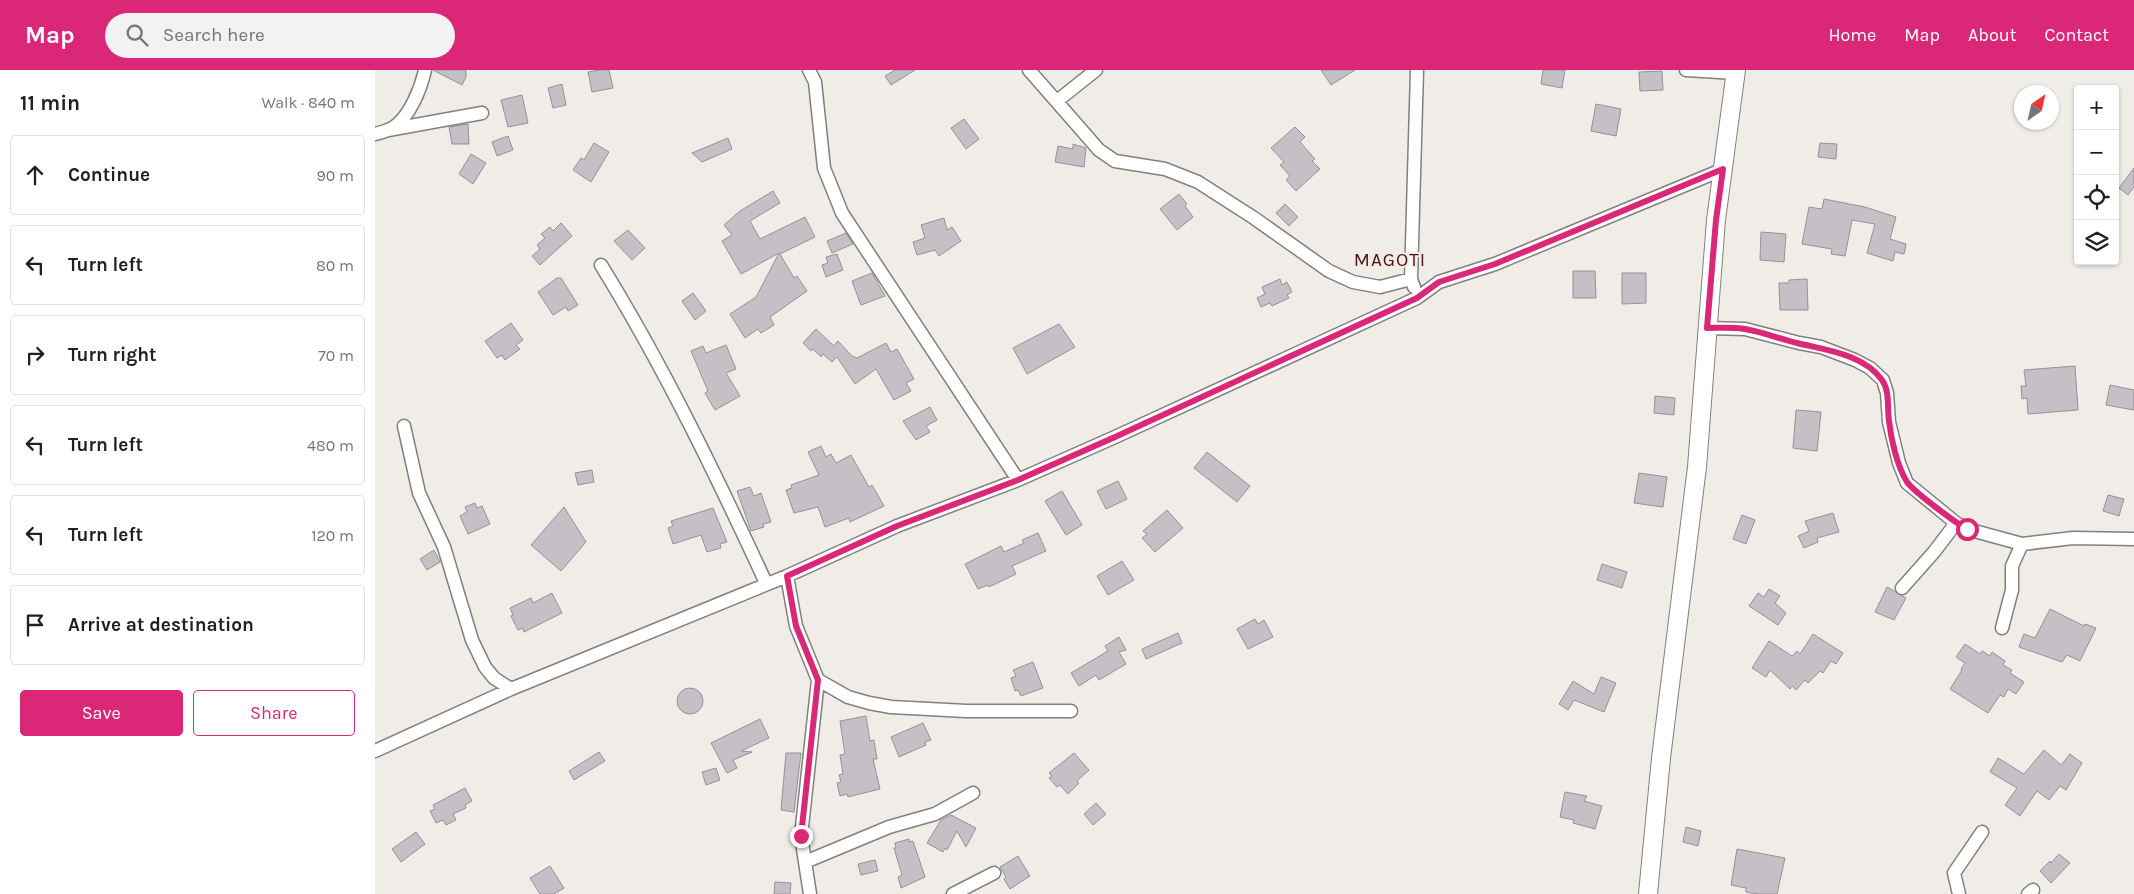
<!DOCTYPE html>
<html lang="en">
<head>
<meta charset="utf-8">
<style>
	:root { --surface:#fff; --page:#f2f2f2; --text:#202124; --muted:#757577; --line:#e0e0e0; --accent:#db2777 }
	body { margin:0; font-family:Karla,sans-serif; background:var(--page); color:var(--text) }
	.controls { position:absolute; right:15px; top:15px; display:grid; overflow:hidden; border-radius:5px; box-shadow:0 1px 4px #0004 }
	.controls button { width:45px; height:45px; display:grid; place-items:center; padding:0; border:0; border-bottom:1px solid var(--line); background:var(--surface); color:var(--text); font:25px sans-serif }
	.compass { position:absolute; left:1639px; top:15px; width:45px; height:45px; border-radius:50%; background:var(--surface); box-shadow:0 1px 4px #0004; rotate:34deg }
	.stop { position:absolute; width:15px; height:15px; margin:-11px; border:4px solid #db2777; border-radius:50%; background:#fff }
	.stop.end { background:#db2777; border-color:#fff; box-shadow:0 1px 5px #0008 }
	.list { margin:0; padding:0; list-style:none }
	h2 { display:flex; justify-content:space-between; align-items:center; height:65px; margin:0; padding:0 20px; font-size:21px }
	h2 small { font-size:16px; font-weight:400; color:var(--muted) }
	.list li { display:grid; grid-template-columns:32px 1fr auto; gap:15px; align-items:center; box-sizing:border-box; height:80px; margin:0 10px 10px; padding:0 10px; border:1px solid var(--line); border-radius:5px }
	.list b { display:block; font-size:19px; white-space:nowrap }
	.list em { font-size:16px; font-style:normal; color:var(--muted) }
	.actions { display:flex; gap:10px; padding:15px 20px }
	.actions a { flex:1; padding:11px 0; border:1px solid var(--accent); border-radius:5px; text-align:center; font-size:18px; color:var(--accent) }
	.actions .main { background:var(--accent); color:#fff }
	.icon { flex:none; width:28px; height:28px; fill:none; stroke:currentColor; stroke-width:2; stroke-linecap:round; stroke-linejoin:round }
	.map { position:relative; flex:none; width:1759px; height:824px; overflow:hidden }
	header { display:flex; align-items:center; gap:30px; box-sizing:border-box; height:70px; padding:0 25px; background:var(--accent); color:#fff }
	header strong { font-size:24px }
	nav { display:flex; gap:28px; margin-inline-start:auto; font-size:18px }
	.search { width:350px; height:45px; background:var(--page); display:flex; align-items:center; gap:12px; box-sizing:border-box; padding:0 18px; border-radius:28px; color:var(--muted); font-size:19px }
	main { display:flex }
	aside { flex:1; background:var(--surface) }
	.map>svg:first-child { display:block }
</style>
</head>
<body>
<header>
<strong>Map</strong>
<div class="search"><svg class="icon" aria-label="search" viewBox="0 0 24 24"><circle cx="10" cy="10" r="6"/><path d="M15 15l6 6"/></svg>Search here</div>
<nav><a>Home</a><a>Map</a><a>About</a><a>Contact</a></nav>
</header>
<main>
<aside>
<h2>11 min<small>Walk · 840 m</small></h2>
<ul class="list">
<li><svg class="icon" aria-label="ahead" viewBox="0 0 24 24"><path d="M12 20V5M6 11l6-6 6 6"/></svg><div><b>Continue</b></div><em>90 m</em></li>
<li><svg class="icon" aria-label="left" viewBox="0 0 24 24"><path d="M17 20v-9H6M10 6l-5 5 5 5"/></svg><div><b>Turn left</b></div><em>80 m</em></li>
<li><svg class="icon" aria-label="right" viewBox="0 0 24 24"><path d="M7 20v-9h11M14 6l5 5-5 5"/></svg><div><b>Turn right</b></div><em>70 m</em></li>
<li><svg class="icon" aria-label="left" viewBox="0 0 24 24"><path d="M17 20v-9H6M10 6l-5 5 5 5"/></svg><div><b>Turn left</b></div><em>480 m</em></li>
<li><svg class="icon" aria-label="left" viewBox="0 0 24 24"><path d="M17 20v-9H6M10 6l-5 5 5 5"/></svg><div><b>Turn left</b></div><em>120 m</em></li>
<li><svg class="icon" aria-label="arrive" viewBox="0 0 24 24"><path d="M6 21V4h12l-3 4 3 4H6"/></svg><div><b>Arrive at destination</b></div></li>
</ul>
<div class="actions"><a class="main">Save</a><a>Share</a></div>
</aside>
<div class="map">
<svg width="1759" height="824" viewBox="0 0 1759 824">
	<rect width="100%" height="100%" fill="#f0ede9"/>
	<path fill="#c4c0c5" stroke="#959195" d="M 58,0 L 91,0 L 91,7 L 87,15 Z
		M 224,0 L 234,0 L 238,18 L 217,22 L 213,2 Z
		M 520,0 L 540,0 L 516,15 L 510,6 Z
		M 946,0 L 980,0 L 956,15 Z
		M 1168,0 L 1190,0 L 1187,18 L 1166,14 Z
		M 1287,1 L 1288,20 L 1265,21 L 1264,2 Z
		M 187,14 L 191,35 L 178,38 L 173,18 Z
		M 147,25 L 153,53 L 133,57 L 126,30 Z
		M 1221,34 L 1246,39 L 1241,66 L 1216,61 Z
		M 589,49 L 604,69 L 591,79 L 576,58 Z
		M 93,54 L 94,74 L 77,74 L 74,57 Z
		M 920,57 L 930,67 L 925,72 L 940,89 L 937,91 L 945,99 L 921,121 L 911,110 L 915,106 L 905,95 L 909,92 L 896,78 Z
		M 133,66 L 138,80 L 122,86 L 117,72 Z
		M 353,68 L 357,79 L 327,92 L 317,83 Z
		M 219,73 L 234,82 L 216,112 L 198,100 L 206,88 L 209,90 Z
		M 1445,73 L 1462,74 L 1461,89 L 1443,87 Z
		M 698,74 L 711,78 L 709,97 L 680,92 L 683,76 L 698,79 Z
		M 96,84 L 111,93 L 98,114 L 84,104 Z
		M 1759,98 L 1759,117 L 1753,125 L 1744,118 Z
		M 398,121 L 405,133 L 375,151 L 385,169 L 430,147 L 440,167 L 405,184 L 419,208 L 422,206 L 432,221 L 395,247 L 399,255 L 386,263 L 383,259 L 370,268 L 355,244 L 381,227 L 404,183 L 366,204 L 347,171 L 357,165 L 349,155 L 365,141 Z
		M 804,124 L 812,134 L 810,136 L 818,147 L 802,160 L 785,139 Z
		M 1449,129 L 1490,137 L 1521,147 L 1515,169 L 1531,174 L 1529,184 L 1520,182 L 1518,191 L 1492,183 L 1500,154 L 1477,150 L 1470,186 L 1456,184 L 1457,179 L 1427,174 L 1434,137 L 1447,139 Z
		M 910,134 L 923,147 L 914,156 L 901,143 Z
		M 569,148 L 572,160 L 577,157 L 586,171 L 564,186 L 560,180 L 542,185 L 538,172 L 550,168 L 546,155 Z
		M 186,153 L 197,166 L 165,195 L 157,186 L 165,179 L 162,175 L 170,168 L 166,164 L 175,157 L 178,161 Z
		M 253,160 L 270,178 L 257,190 L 239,171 Z
		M 1386,162 L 1411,164 L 1409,192 L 1385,190 Z
		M 471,163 L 478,174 L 457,183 L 452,171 Z
		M 462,184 L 468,200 L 451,207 L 447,195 L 453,193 L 451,187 Z
		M 1198,201 L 1220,201 L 1221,228 L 1198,228 Z
		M 497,203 L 510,226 L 486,235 L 477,211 Z
		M 1247,203 L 1271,203 L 1271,233 L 1247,234 Z
		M 182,208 L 186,208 L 203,235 L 193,241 L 191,237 L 178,245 L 163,222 Z
		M 905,209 L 907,215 L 912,212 L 917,222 L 912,225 L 914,228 L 897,236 L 895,233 L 886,237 L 882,228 L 890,224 L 887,217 Z
		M 1432,209 L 1433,240 L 1405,240 L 1404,213 L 1414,213 L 1414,210 Z
		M 318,223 L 331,241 L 320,250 L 307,231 Z
		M 136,253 L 148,270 L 141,275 L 145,279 L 130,290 L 127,285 L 122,288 L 110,271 Z
		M 684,254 L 700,277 L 652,304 L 638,278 Z
		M 441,259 L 459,276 L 463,271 L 477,286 L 482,288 L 511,273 L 516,282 L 522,279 L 539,309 L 531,313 L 536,321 L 519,330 L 501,299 L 480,314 L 462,287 L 457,292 L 448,284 L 446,287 L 438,279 L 436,281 L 428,273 Z
		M 351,275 L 361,299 L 351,303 L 365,326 L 340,340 L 330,323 L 333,321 L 316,281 L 328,276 L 331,283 Z
		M 1700,296 L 1703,340 L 1653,344 L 1652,328 L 1647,329 L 1646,316 L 1651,316 L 1649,300 Z
		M 1735,315 L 1759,320 L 1759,340 L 1731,335 Z
		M 1280,326 L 1300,328 L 1299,345 L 1279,343 Z
		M 555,337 L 562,350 L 551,356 L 555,362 L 541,370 L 528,351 Z
		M 1421,340 L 1446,342 L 1442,381 L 1418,378 Z
		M 446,376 L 451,387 L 456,384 L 461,393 L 476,385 L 494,417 L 497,415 L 509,436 L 475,452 L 474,448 L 450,457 L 443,437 L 419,443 L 411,420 L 417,418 L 416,415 L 444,405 L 433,382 Z
		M 832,382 L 875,416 L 862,432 L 819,398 Z
		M 217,400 L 219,412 L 203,415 L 200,403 Z
		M 1264,403 L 1292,407 L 1288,437 L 1259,433 Z
		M 743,411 L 752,429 L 731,439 L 722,421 Z
		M 375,417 L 379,426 L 386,423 L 396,452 L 388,454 L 389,457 L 376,461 L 362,421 Z
		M 687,421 L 707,455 L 691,465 L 670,431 Z
		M 1733,425 L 1749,429 L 1744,446 L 1728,441 Z
		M 100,433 L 102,438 L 107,436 L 115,454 L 93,464 L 85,446 L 92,442 L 90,437 Z
		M 189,437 L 211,472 L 186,501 L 156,475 Z
		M 338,438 L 352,472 L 345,474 L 346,478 L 332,482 L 326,465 L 298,474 L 293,458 L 298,456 L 296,451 Z
		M 792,440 L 808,458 L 780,482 L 767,468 L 772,464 L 768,461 Z
		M 1458,443 L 1464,462 L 1442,468 L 1443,472 L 1429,478 L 1423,466 L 1434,461 L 1430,451 Z
		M 1367,445 L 1380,450 L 1371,474 L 1358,469 Z
		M 663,463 L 671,481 L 637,496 L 641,504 L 614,517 L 613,515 L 603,519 L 590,494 L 626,476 L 629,482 L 649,473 L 647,470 Z
		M 59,480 L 65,492 L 52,500 L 45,489 Z
		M 747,491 L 759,510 L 733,525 L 722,506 Z
		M 1227,494 L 1252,502 L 1247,518 L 1222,510 Z
		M 1512,517 L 1531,528 L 1519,550 L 1500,542 Z
		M 1394,519 L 1405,526 L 1400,533 L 1411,543 L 1403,555 L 1374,536 L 1383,523 L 1389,527 Z
		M 177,523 L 187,543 L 149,562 L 148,558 L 143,560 L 136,546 L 138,545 L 135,538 L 156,528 L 158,533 Z
		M 1675,539 L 1709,556 L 1710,554 L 1721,558 L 1705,591 L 1692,585 L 1687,592 L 1644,577 L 1649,564 L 1660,568 Z
		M 880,549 L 883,554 L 889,550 L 898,567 L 873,579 L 862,559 Z
		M 803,563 L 807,573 L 771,589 L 767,579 Z
		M 1438,564 L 1468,583 L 1461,594 L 1456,591 L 1448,603 L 1445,601 L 1433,613 L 1430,610 L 1421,620 L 1417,616 L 1415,619 L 1395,600 L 1391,607 L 1377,598 L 1394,571 L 1417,586 L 1422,581 L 1425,584 Z
		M 744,567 L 751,580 L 744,582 L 751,594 L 724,610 L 721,605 L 704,616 L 696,603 L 733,581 L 730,576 Z
		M 1590,574 L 1605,584 L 1607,581 L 1615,586 L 1617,582 L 1630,591 L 1628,595 L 1637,600 L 1635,603 L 1649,612 L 1641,624 L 1633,619 L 1629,627 L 1625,625 L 1613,643 L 1575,619 L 1587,600 L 1586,599 L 1590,593 L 1581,587 Z
		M 658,592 L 668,618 L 646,626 L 643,620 L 640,621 L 636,608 L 641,606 L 638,600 Z
		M 1226,607 L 1241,613 L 1229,642 L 1199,630 L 1193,640 L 1184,634 L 1198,611 L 1219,624 Z
		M302 631a13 13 0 1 1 26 0a13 13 0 1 1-26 0Z
		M 491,646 L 495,671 L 499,670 L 502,689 L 498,689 L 505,719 L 473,727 L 472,724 L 465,726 L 462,713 L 466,712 L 464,705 L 468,704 L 465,685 L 470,684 L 465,651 Z
		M 385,649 L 394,668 L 366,681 L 377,682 L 358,690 L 362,698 L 352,703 L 336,673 Z
		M 548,653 L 556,670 L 550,672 L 551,675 L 524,687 L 516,667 Z
		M 1669,680 L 1686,695 L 1695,684 L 1707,693 L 1691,720 L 1685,716 L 1674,730 L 1662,721 L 1645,746 L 1630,735 L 1642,718 L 1615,702 L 1623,688 L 1649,704 Z
		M 224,682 L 230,691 L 199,710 L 194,701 Z
		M 411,683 L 426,683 L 419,742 L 406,740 Z
		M 699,683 L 714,700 L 702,711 L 704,713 L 693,724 L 685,715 L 682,717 L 674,708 L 677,706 L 674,703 Z
		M 341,698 L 345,710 L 331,715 L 327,702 Z
		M 90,718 L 97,731 L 90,735 L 91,738 L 78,744 L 81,750 L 71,755 L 68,750 L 61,753 L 55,741 L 60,739 L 58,735 Z
		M 1190,722 L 1212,726 L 1209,731 L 1227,736 L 1220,759 L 1198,753 L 1199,750 L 1185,747 Z
		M 721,733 L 731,744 L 718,755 L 709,744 Z
		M 576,745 L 601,758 L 591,777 L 582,761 L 572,780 L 570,778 L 568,782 L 552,773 L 566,750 Z
		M 1311,757 L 1326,761 L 1323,776 L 1308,772 Z
		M 41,762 L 50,774 L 26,792 L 17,779 Z
		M 534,769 L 534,772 L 538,771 L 550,807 L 526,818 L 523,807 L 527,805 L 519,778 L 521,778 L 520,773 Z
		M 1362,779 L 1410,788 L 1402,824 L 1383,824 L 1371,822 L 1371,818 L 1356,815 Z
		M 1684,784 L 1695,793 L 1676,813 L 1665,801 L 1675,791 L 1676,793 Z
		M 643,786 L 655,806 L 635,819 L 629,809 L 631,807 L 625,797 Z
		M 500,790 L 503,801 L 486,805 L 483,794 Z
		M 175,796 L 189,818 L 179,824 L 165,824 L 155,808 Z
		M 400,812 L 416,813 L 415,824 L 399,824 Z"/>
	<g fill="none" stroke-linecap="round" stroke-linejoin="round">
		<g stroke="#83807c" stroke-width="15">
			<path id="street" d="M 434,0 L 440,12 L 449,98 L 467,143 L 643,410
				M 654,0 L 724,80 L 740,91 L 790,99 L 823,112 L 879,148 L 954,201 L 978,212 L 1005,217 L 1036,209
				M 1311,0 L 1361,3
				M 682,31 L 721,0
				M 13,60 L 107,43
				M 0,64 C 7,62 13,61 19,57 C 35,46 46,18 50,0
				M 226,195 C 289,297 341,405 391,513
				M 1039,217 L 1036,209 L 1042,0
				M 1332,258 L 1370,259 L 1424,273 L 1446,277 L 1480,290 L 1495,298 L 1508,310 L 1512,323 L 1514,352 L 1524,393 L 1532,413 L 1581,453 L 1592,459 L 1647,474 L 1698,468 L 1759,469
				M 29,356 L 44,423 L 69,477 L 97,570 L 110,597 L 119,608 L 136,619
				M 412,506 L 421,556 L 443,610 L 426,766 L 435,824
				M 1527,518 L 1559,482 L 1581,453
				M 1627,558 L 1637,520 L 1637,496 L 1647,474
				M 443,610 L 473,627 L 494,633 L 516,637 L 591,641 L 696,641
				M 0,681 L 136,619 L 412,506 L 522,456 L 643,410 L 740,367 L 1042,228 L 1064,212 L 1120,194 L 1349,99
				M 430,792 L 514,757 L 560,744 L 598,723
				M 578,824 L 619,803
				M 1584,824 L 1579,803 L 1607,762
				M 1653,824 L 1658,820"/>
		</g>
		<g stroke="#83807c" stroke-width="20">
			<path id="secondary" d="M 1273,824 L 1286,688 L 1322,397 L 1341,150 L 1361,0"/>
		</g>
		<use href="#street" stroke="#fff" stroke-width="12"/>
		<use href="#secondary" stroke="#fff" stroke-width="18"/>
	</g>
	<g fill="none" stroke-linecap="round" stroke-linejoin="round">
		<path stroke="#db2777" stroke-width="6" d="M 426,766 L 443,610 L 421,556 L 412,506 L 522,456 L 643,410 L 740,367 L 1042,228 L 1064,212 L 1120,194 L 1348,99 L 1341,150 L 1332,258 C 1345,258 1358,257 1370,259 C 1388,262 1405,269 1422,273 C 1450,280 1489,284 1507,310 C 1515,321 1512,337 1514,351 C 1516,369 1522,396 1532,412 C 1539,422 1581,453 1592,459"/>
	</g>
	<g text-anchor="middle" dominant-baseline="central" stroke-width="4" stroke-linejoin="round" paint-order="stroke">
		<g font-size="19" letter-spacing="1" fill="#541010" stroke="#f0ede9">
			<text x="1015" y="190">MAGOTI</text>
		</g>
	</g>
</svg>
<div class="controls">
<button>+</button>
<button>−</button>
<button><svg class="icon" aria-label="locate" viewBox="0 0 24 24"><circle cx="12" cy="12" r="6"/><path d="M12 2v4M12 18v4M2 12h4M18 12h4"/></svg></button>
<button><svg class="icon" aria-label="layers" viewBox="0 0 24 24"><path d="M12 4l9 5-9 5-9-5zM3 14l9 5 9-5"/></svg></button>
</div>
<svg class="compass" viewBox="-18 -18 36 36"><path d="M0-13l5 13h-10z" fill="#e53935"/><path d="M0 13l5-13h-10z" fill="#757577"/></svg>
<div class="stop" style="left:1592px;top:459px"></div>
<div class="stop end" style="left:426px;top:766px"></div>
</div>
</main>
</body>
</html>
